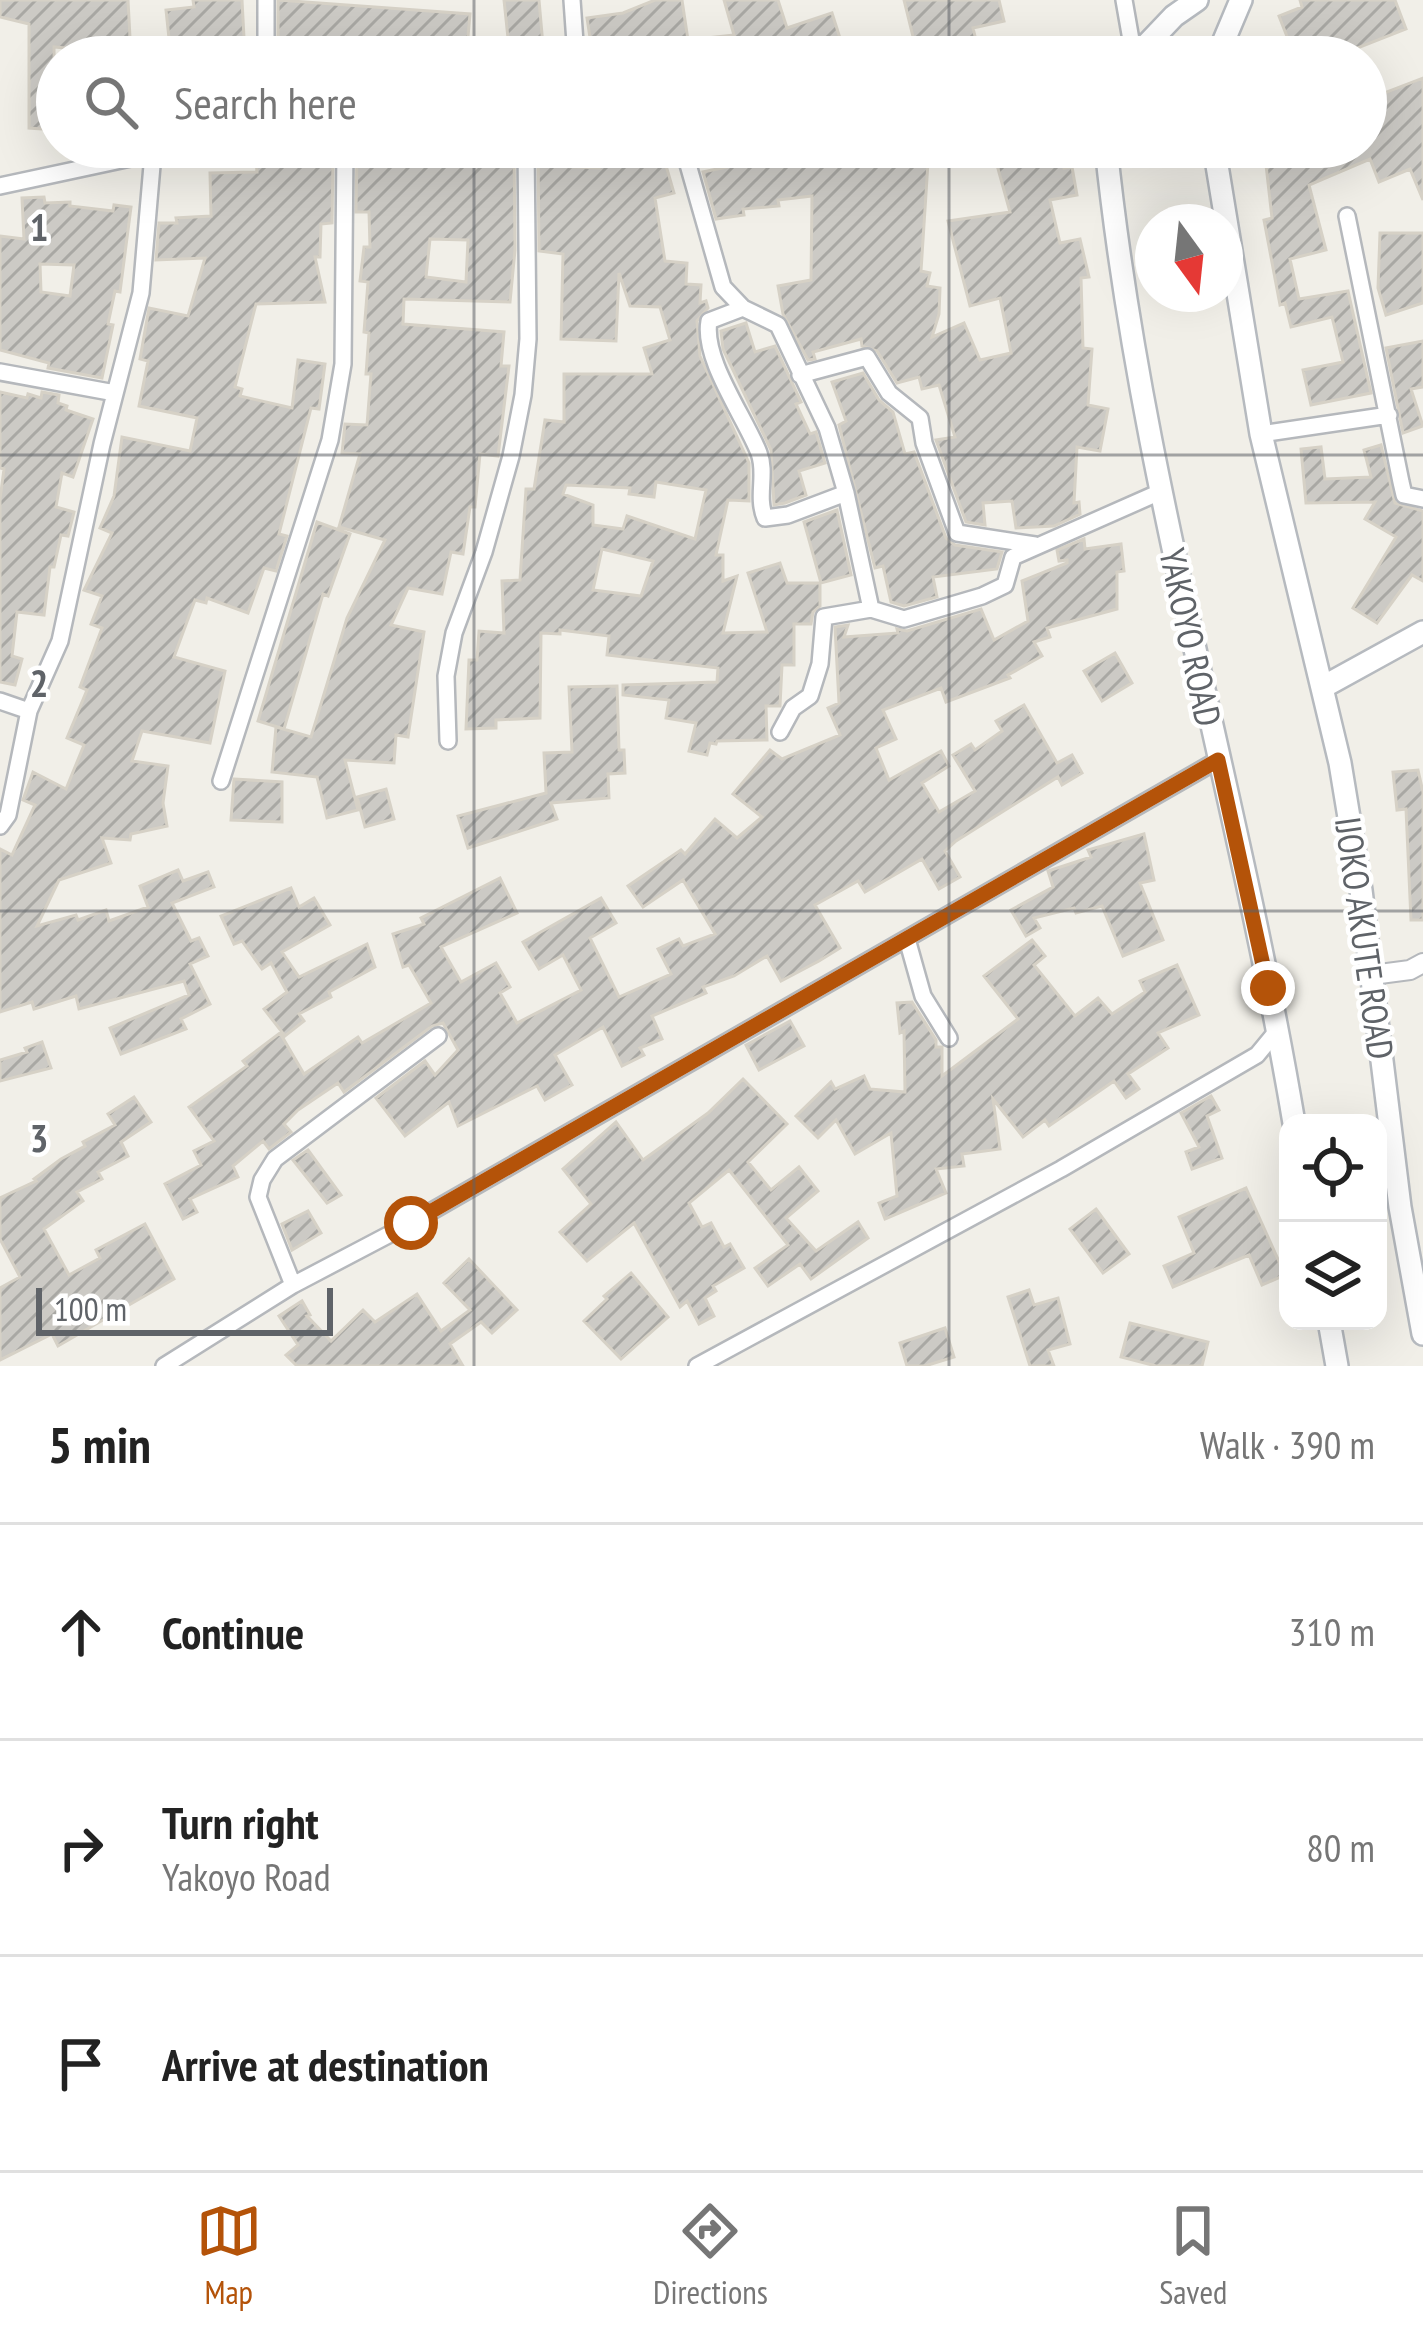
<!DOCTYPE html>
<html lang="en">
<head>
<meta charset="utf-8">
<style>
	:root { --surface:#fff; --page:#f6f6f6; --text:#222; --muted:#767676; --line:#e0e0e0; --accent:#b45309 }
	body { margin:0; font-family:"PT Sans Narrow",sans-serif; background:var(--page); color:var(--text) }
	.controls { position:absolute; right:36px; bottom:36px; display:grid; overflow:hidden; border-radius:24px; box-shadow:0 12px 48px #0002 }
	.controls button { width:108px; height:108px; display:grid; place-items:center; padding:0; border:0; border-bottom:3px solid var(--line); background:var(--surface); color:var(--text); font:60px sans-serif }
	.compass { position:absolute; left:1135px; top:204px; width:108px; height:108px; border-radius:50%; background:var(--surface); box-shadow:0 12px 48px #0002; rotate:165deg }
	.scale { position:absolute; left:36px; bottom:30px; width:297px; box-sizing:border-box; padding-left:12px; border:6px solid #5f6368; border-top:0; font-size:33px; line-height:42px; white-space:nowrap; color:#5f6368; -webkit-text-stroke:9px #fff; paint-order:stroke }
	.stop { position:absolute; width:36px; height:36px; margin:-27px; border:9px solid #b45309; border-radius:50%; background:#fff }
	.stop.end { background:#b45309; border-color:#fff; box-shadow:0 3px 12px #0008 }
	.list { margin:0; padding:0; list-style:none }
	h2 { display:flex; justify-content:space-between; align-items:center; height:156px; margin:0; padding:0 48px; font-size:51px }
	h2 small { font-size:39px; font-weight:400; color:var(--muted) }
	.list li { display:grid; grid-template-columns:78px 1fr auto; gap:36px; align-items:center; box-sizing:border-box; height:216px; padding:0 48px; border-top:3px solid var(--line) }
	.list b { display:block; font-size:45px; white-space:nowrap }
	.list p { margin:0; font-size:39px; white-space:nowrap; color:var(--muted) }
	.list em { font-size:39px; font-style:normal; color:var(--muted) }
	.icon { flex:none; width:66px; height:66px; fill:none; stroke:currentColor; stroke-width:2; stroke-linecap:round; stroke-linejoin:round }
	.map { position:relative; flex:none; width:1423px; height:1366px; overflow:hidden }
	.search { position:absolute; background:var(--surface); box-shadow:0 12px 48px #0002; left:36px; right:36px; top:36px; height:132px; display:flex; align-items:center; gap:30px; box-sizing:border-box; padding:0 42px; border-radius:66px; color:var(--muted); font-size:45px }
	.sheet { height:804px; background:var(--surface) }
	nav { display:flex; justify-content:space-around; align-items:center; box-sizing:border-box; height:168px; border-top:3px solid var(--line); background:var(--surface); font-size:33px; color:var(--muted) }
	nav a { display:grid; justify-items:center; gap:6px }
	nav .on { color:var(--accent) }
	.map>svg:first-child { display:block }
</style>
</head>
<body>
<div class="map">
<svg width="1423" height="1366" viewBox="0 0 1423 1366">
	<defs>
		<pattern id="building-hatch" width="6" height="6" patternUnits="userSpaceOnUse" patternTransform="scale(3)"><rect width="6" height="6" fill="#cccac5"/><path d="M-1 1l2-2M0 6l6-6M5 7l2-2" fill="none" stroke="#a9a8a4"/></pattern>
	</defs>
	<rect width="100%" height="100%" fill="#f1efe8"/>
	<path fill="url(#building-hatch)" stroke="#d6d1c6" stroke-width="3" fill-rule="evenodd" d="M 0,0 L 128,0 L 131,57 L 99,57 L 98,51 L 54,47 L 55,130 L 29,128 L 29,24 L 0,17 Z
		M 193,0 L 242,0 L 245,57 L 171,57 L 166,10 L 194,7 Z
		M 278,0 L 470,14 L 467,48 L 405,42 L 403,57 L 278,57 Z
		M 504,0 L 539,0 L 544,57 L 510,57 Z
		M 655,0 L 682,0 L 688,40 L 734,35 L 724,0 L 778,0 L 787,28 L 832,13 L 846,57 L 593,57 L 587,18 L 623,13 Z
		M 904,0 L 999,0 L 1004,21 L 973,28 L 976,40 L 917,53 Z
		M 1300,0 L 1395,0 L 1406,29 L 1347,52 L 1349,57 L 1295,57 L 1279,16 L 1302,7 Z
		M 1423,78 L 1423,200 L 1410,169 L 1379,182 L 1370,159 L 1309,185 L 1326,250 L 1290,259 L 1299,299 L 1348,291 L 1371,393 L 1311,405 L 1303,370 L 1343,362 L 1332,317 L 1291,327 L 1285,303 L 1280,305 L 1264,220 L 1272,218 L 1265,156 L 1280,154 L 1277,147 L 1366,147 L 1366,100 Z
		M 432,147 L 514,147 L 515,250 L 510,302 L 404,299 L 403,324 L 504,332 L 501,366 L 509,366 L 498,456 L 480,454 L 475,507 L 470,507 L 463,554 L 451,552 L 442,594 L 408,588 L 391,625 L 424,632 L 408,737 L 396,735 L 394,763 L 345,760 L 358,810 L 327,818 L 317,777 L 272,772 L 276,727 L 311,737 L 347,618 L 385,540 L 339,527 L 360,454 L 342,453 L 345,424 L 367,425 L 371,374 L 366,374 L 369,333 L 364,332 L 368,282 L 360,281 L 364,247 L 370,247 L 369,212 L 356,212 L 357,150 L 432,152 ZM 430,239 L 468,240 L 466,282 L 426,277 Z
		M 538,147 L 558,147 L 556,166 L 599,168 L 598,159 L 614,158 L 615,164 L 649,159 L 650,166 L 665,162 L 674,193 L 655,198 L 665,261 L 687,263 L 686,284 L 701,285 L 700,303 L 706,301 L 708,308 L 697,321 L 700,356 L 749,463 L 749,501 L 728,500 L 716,555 L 723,555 L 723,581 L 737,576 L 723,633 L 767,632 L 748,573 L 780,563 L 787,583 L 820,583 L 820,606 L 813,612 L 811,624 L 794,624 L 794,665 L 782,665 L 780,706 L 766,706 L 767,740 L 717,741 L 716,744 L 710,743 L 707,755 L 689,751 L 696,723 L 666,718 L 669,700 L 623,695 L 623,685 L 717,682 L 718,668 L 607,655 L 609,636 L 560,630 L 560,634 L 541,633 L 540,718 L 496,720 L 496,728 L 466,729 L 469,660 L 477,660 L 479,631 L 504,633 L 502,581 L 520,580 L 526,489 L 534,489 L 545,420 L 564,422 L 564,374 L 652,374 L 644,348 L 670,340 L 660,307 L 630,306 L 619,273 L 616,341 L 561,339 L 563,254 L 539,251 ZM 656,482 L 706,490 L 695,539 L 627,516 L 623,529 L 593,525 L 593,505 L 563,494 L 566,485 L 630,488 L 629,494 L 654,497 ZM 602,549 L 653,561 L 641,596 L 593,590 Z
		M 929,147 L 921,271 L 930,273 L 927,286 L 940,288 L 939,314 L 932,337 L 964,323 L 980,360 L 1011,353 L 1000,298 L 970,306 L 948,221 L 1010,212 L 992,147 L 1060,147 L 1064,168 L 1072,167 L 1077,195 L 1050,200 L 1060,243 L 1080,239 L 1089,277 L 1081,278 L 1083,348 L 1092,349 L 1088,405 L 1108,409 L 1100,451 L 1077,447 L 1074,503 L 1079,502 L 1080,514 L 1054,526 L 1016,528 L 1012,501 L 983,503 L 985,525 L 966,522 L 936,440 L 955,437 L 939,385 L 922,389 L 919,377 L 897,383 L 877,351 L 862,346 L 861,339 L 813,352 L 815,359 L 808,360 L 783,314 L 778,286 L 811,280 L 812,196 L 778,200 L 779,206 L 743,209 L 744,215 L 716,219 L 703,172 L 746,163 L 744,149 Z
		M 287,157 L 333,158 L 332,223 L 321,224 L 320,257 L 315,257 L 325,302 L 256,304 L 235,387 L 242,389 L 240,396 L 292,408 L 298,360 L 325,364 L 319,409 L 311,408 L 279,534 L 287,536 L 276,571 L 264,568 L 248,613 L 207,598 L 206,603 L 195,600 L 174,657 L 225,671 L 210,743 L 142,731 L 132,761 L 168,766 L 163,803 L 167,826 L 131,834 L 130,840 L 102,838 L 111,863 L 59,880 L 37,926 L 76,915 L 78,920 L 106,910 L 109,921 L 148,907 L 140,886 L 178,870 L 183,881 L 208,872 L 214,887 L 172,903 L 191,941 L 199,938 L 208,956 L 190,964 L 210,1004 L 181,1019 L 186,1029 L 121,1054 L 110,1028 L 189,995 L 184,981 L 79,1009 L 76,996 L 34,1009 L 32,1002 L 0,1012 L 0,849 L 12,855 L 35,805 L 23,800 L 33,772 L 66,789 L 84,745 L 67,738 L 87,690 L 80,687 L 102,628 L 91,624 L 102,596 L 84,590 L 112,533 L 100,528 L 114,496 L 122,437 L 190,451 L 197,418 L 139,406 L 148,361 L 140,359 L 149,308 L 188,316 L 205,258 L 156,260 L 159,223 L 177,223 L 176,218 L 211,216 L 210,173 L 257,172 L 256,160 Z
		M 44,197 L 45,203 L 70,202 L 70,206 L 113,211 L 114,205 L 131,207 L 120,292 L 115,291 L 108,324 L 113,325 L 102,378 L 48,368 L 49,363 L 0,350 L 0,236 L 24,239 L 22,198 ZM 40,264 L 74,265 L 70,296 L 41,292 Z
		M 1380,233 L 1423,233 L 1423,303 L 1386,315 L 1378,288 Z
		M 746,323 L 755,352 L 775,346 L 801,402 L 796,404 L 810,434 L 816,432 L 825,463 L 799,471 L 806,495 L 785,503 L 774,505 L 771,450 L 723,349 L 721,331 Z
		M 1423,341 L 1423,387 L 1411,389 L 1423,426 L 1403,433 L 1386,348 Z
		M 863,373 L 879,400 L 893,412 L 905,454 L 914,452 L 946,538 L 955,545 L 1002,552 L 997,569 L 933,577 L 937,597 L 904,606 L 891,602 L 883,566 L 875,568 L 839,425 L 846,421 L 832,382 Z
		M 0,392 L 27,398 L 28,394 L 41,398 L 42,392 L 59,395 L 58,403 L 67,406 L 66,410 L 93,419 L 73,477 L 62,473 L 56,507 L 74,512 L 68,536 L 61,535 L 54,567 L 50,567 L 44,615 L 17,612 L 12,656 L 22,659 L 15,685 L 0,682 L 0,499 L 4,469 L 0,468 Z
		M 1381,445 L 1395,503 L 1423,511 L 1423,581 L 1412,575 L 1377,623 L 1353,608 L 1396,537 L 1365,519 L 1375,502 L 1306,503 L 1301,449 L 1321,447 L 1325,479 L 1371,477 L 1364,450 Z
		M 837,510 L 851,575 L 821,583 L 804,522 Z
		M 317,522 L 350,534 L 328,596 L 323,594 L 284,729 L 258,721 Z
		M 1084,539 L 1085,549 L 1121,544 L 1124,571 L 1117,572 L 1117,609 L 1047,628 L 1050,637 L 1034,642 L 1042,656 L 1008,675 L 1010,678 L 946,702 L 941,688 L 883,710 L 896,739 L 876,748 L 889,780 L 941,751 L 949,766 L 922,783 L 939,812 L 975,791 L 953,755 L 971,744 L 975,750 L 1002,731 L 996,721 L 1024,705 L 1057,763 L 1072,755 L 1082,773 L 1062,785 L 1058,777 L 956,841 L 945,851 L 960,877 L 939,889 L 922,859 L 865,892 L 858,881 L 815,905 L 840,948 L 819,961 L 781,981 L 767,956 L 734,976 L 703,987 L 706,993 L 652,1016 L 662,1039 L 640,1048 L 644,1055 L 622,1066 L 603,1027 L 555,1055 L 572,1085 L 545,1100 L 537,1086 L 458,1126 L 449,1102 L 405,1136 L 376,1098 L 425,1061 L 435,1075 L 458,1050 L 443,1023 L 432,1026 L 344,1092 L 338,1083 L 298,1110 L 284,1124 L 291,1132 L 269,1149 L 263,1141 L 233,1166 L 238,1177 L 190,1199 L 197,1212 L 183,1219 L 165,1184 L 201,1165 L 194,1151 L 214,1141 L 189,1107 L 247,1066 L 243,1061 L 280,1033 L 304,1074 L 358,1037 L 362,1043 L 431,1003 L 409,965 L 403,967 L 393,934 L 424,924 L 421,918 L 500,878 L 517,913 L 441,947 L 461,982 L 496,963 L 510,987 L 500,993 L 517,1023 L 581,990 L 563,955 L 539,969 L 523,942 L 601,898 L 616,923 L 590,938 L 619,997 L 671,974 L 658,949 L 679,939 L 683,946 L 715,934 L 683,880 L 643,907 L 628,886 L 681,850 L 685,854 L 715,819 L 737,838 L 762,817 L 733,794 L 770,750 L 782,759 L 840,735 L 828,708 L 839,703 L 835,627 L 848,625 L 844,637 L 898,633 L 897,629 L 907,631 L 981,609 L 994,640 L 1028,621 L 1022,581 L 1067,563 L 1067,560 L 1059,561 L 1057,550 Z
		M 1115,653 L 1132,683 L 1102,701 L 1084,671 Z
		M 617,686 L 619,750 L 624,750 L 625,773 L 608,774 L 609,798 L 551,803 L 557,819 L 468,848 L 458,816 L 546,793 L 544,753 L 572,752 L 569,687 Z
		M 1418,770 L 1423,792 L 1423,920 L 1411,920 L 1406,809 L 1397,810 L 1393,772 Z
		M 234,779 L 282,782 L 282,822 L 231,820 Z
		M 386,789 L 394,819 L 365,827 L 357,797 Z
		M 1144,834 L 1154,880 L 1140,883 L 1163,940 L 1123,956 L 1102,906 L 1076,913 L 1074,908 L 1034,918 L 1040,928 L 1026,936 L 1011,910 L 1053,887 L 1048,871 L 1091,857 L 1088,850 Z
		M 291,888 L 299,907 L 314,898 L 330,925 L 282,952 L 299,977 L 367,944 L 375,967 L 329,992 L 331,997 L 299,1014 L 304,1021 L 285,1036 L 264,1009 L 287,992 L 271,963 L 262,969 L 242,941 L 234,944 L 221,916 Z
		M 1032,940 L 1045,956 L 1034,965 L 1075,1016 L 1098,998 L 1112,1014 L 1145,992 L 1140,981 L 1177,965 L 1199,1015 L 1158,1033 L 1168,1048 L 1128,1074 L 1139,1089 L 1126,1098 L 1114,1081 L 1049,1126 L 1045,1120 L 1023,1137 L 993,1099 L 1000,1149 L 962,1154 L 964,1166 L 936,1169 L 946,1193 L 885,1219 L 879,1203 L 897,1196 L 891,1133 L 855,1154 L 836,1120 L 818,1138 L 796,1116 L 831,1082 L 835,1089 L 864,1076 L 870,1089 L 905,1092 L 904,1031 L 900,1033 L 897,1003 L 912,1002 L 936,1040 L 936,1047 L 942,1047 L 942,1076 L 1018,1019 L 984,976 Z
		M 790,1021 L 804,1046 L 759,1070 L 746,1045 Z
		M 42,1042 L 51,1068 L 0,1081 L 0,1060 L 27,1052 L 25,1048 Z
		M 743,1079 L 787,1124 L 748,1162 L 771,1190 L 799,1167 L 818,1191 L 786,1218 L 816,1251 L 858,1222 L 868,1238 L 811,1279 L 800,1264 L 768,1286 L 755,1268 L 788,1245 L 729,1170 L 689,1203 L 702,1227 L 711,1223 L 724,1247 L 730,1244 L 744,1268 L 713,1286 L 716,1291 L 705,1298 L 714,1316 L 699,1324 L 687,1301 L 680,1307 L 634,1223 L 587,1261 L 560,1232 L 591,1204 L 563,1169 L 616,1122 L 643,1160 L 708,1113 Z
		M 1211,1096 L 1219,1110 L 1207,1116 L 1222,1158 L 1192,1169 L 1186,1152 L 1199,1147 L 1181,1113 Z
		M 134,1097 L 151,1122 L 121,1142 L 128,1156 L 98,1172 L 102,1179 L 77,1192 L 83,1201 L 44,1229 L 69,1275 L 100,1258 L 96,1250 L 145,1224 L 174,1279 L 58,1346 L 52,1334 L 0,1360 L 0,1288 L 20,1277 L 0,1239 L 0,1198 L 36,1181 L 34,1179 L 61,1159 L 85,1146 L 83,1142 L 115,1125 L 108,1114 Z
		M 308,1150 L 341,1195 L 327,1203 L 293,1160 Z
		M 1246,1188 L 1285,1275 L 1262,1285 L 1249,1255 L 1173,1287 L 1164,1266 L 1194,1253 L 1179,1217 Z
		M 1096,1209 L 1129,1254 L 1103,1273 L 1070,1229 Z
		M 308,1211 L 321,1233 L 292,1250 L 282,1224 Z
		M 469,1259 L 517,1310 L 492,1333 L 481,1322 L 450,1344 L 463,1366 L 297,1366 L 286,1355 L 298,1345 L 279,1316 L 302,1301 L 310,1315 L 307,1316 L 331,1341 L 363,1310 L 375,1322 L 417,1294 L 441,1331 L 470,1310 L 444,1283 Z
		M 631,1273 L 668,1317 L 621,1359 L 584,1321 L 607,1299 L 604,1296 Z
		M 1029,1290 L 1034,1305 L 1058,1298 L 1070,1344 L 1048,1350 L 1054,1366 L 1030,1366 L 1008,1297 Z
		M 1130,1323 L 1208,1342 L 1202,1366 L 1156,1366 L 1121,1357 Z
		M 945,1328 L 954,1357 L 925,1366 L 907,1366 L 900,1343 Z"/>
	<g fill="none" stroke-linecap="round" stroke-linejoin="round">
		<g stroke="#b5b8bc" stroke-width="20">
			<path id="minor" d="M 266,0 L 266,57
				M 572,0 L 576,57
				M 1124,0 L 1134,57
				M 683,147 L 723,287 L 743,308 L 778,325 L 827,428 L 846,493 L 871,609
				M 0,186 L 182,147
				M 1347,216 L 1401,482 L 1404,495 L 1423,499
				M 743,308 L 709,321 C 702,359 745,417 759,453 C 767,474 756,496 765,518 L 788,515 L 846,493
				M 0,372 L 115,393
				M 800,375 L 867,357 L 889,393 L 920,418 L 924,443 L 957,533 L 1035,545
				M 1261,434 L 1389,415
				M 0,701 L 29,711
				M 780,732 L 793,708 L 810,696 L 820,664 L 824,617 L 871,609 L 904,619 L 982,596 L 1005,585 L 1013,557 L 1160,492
				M 448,741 L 446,676 L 454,633 L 484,552 L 511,456 L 523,395 L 528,339 L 526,147
				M 221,781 L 330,440 L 343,364 L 345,147
				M 0,826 L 8,815 L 29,711 L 60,641 L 102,444 L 141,293 L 153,154
				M 907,939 L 923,996 L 949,1038
				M 293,1285 L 258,1197 L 262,1180 L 275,1159 L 438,1036
				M 164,1366 L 293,1285 L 411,1223 L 1218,760
				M 697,1366 L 1061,1169 L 1257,1055 L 1276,1032"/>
		</g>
		<g stroke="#b5b8bc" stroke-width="22">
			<path id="tertiary" d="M 1372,975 L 1410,970 L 1423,963"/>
		</g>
		<g stroke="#b6babf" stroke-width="26">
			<path id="secondary" d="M 1135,57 L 1174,16 L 1197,0
				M 1217,57 L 1241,0
				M 1106,147 C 1140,478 1239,796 1294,1123
				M 1214,147 L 1261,434 L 1340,763 L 1361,890 L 1400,1207 L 1423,1334
				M 1323,687 L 1423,632
				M 1329,1321 L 1337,1366"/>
		</g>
		<use href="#minor" stroke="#fff" stroke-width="15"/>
		<use href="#tertiary" stroke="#fff" stroke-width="18"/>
		<use href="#secondary" stroke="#fff" stroke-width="21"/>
	</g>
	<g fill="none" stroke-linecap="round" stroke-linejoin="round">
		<path stroke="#b45309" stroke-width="15" d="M 411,1223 L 1218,760 L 1268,988"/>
	</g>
	<path fill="none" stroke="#5f6368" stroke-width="3" stroke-opacity="0.55" d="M 474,0 L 474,57M 949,0 L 949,57M 474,147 L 474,1366M 949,147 L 949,1366M 0,455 L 1423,455M 0,911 L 1423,911"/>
	<g text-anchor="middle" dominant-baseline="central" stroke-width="9" stroke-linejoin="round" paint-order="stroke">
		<g font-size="36" fill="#5f6368" stroke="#fff">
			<text transform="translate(1191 637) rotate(78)">YAKOYO ROAD</text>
			<text transform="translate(1365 938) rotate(82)">IJOKO AKUTE ROAD</text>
		</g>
	</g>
	<g font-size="39" text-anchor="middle" font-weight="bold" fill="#5f6368" stroke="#fff" stroke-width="9" stroke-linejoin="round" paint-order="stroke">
		<text x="39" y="241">1</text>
		<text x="39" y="697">2</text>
		<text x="39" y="1152">3</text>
	</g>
</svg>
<div class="controls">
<button><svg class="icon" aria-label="locate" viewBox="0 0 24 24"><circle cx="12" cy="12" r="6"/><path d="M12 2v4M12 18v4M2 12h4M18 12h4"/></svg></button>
<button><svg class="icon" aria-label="layers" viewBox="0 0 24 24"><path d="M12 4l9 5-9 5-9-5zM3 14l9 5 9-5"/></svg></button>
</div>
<svg class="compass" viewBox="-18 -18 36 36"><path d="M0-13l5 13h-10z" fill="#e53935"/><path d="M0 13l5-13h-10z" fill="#767676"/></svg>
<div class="scale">100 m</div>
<div class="stop" style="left:411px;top:1223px"></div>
<div class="stop end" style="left:1268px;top:988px"></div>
<div class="search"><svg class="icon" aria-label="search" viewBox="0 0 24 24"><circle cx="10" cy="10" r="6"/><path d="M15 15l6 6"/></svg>Search here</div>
</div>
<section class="sheet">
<h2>5 min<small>Walk · 390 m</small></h2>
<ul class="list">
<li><svg class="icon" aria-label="ahead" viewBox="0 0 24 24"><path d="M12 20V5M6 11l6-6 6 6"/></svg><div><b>Continue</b></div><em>310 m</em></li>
<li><svg class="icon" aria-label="right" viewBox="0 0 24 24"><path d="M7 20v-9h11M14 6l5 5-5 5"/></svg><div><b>Turn right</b><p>Yakoyo Road</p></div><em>80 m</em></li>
<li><svg class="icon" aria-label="arrive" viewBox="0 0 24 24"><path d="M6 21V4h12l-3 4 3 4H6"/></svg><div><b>Arrive at destination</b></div></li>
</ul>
</section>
<nav>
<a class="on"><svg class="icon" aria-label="map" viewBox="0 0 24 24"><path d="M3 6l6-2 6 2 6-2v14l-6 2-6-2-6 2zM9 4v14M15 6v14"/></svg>Map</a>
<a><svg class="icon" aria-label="directions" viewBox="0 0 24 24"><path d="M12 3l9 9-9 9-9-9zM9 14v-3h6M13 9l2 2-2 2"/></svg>Directions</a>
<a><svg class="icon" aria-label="saved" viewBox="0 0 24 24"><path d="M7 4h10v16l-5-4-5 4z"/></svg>Saved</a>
</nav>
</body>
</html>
